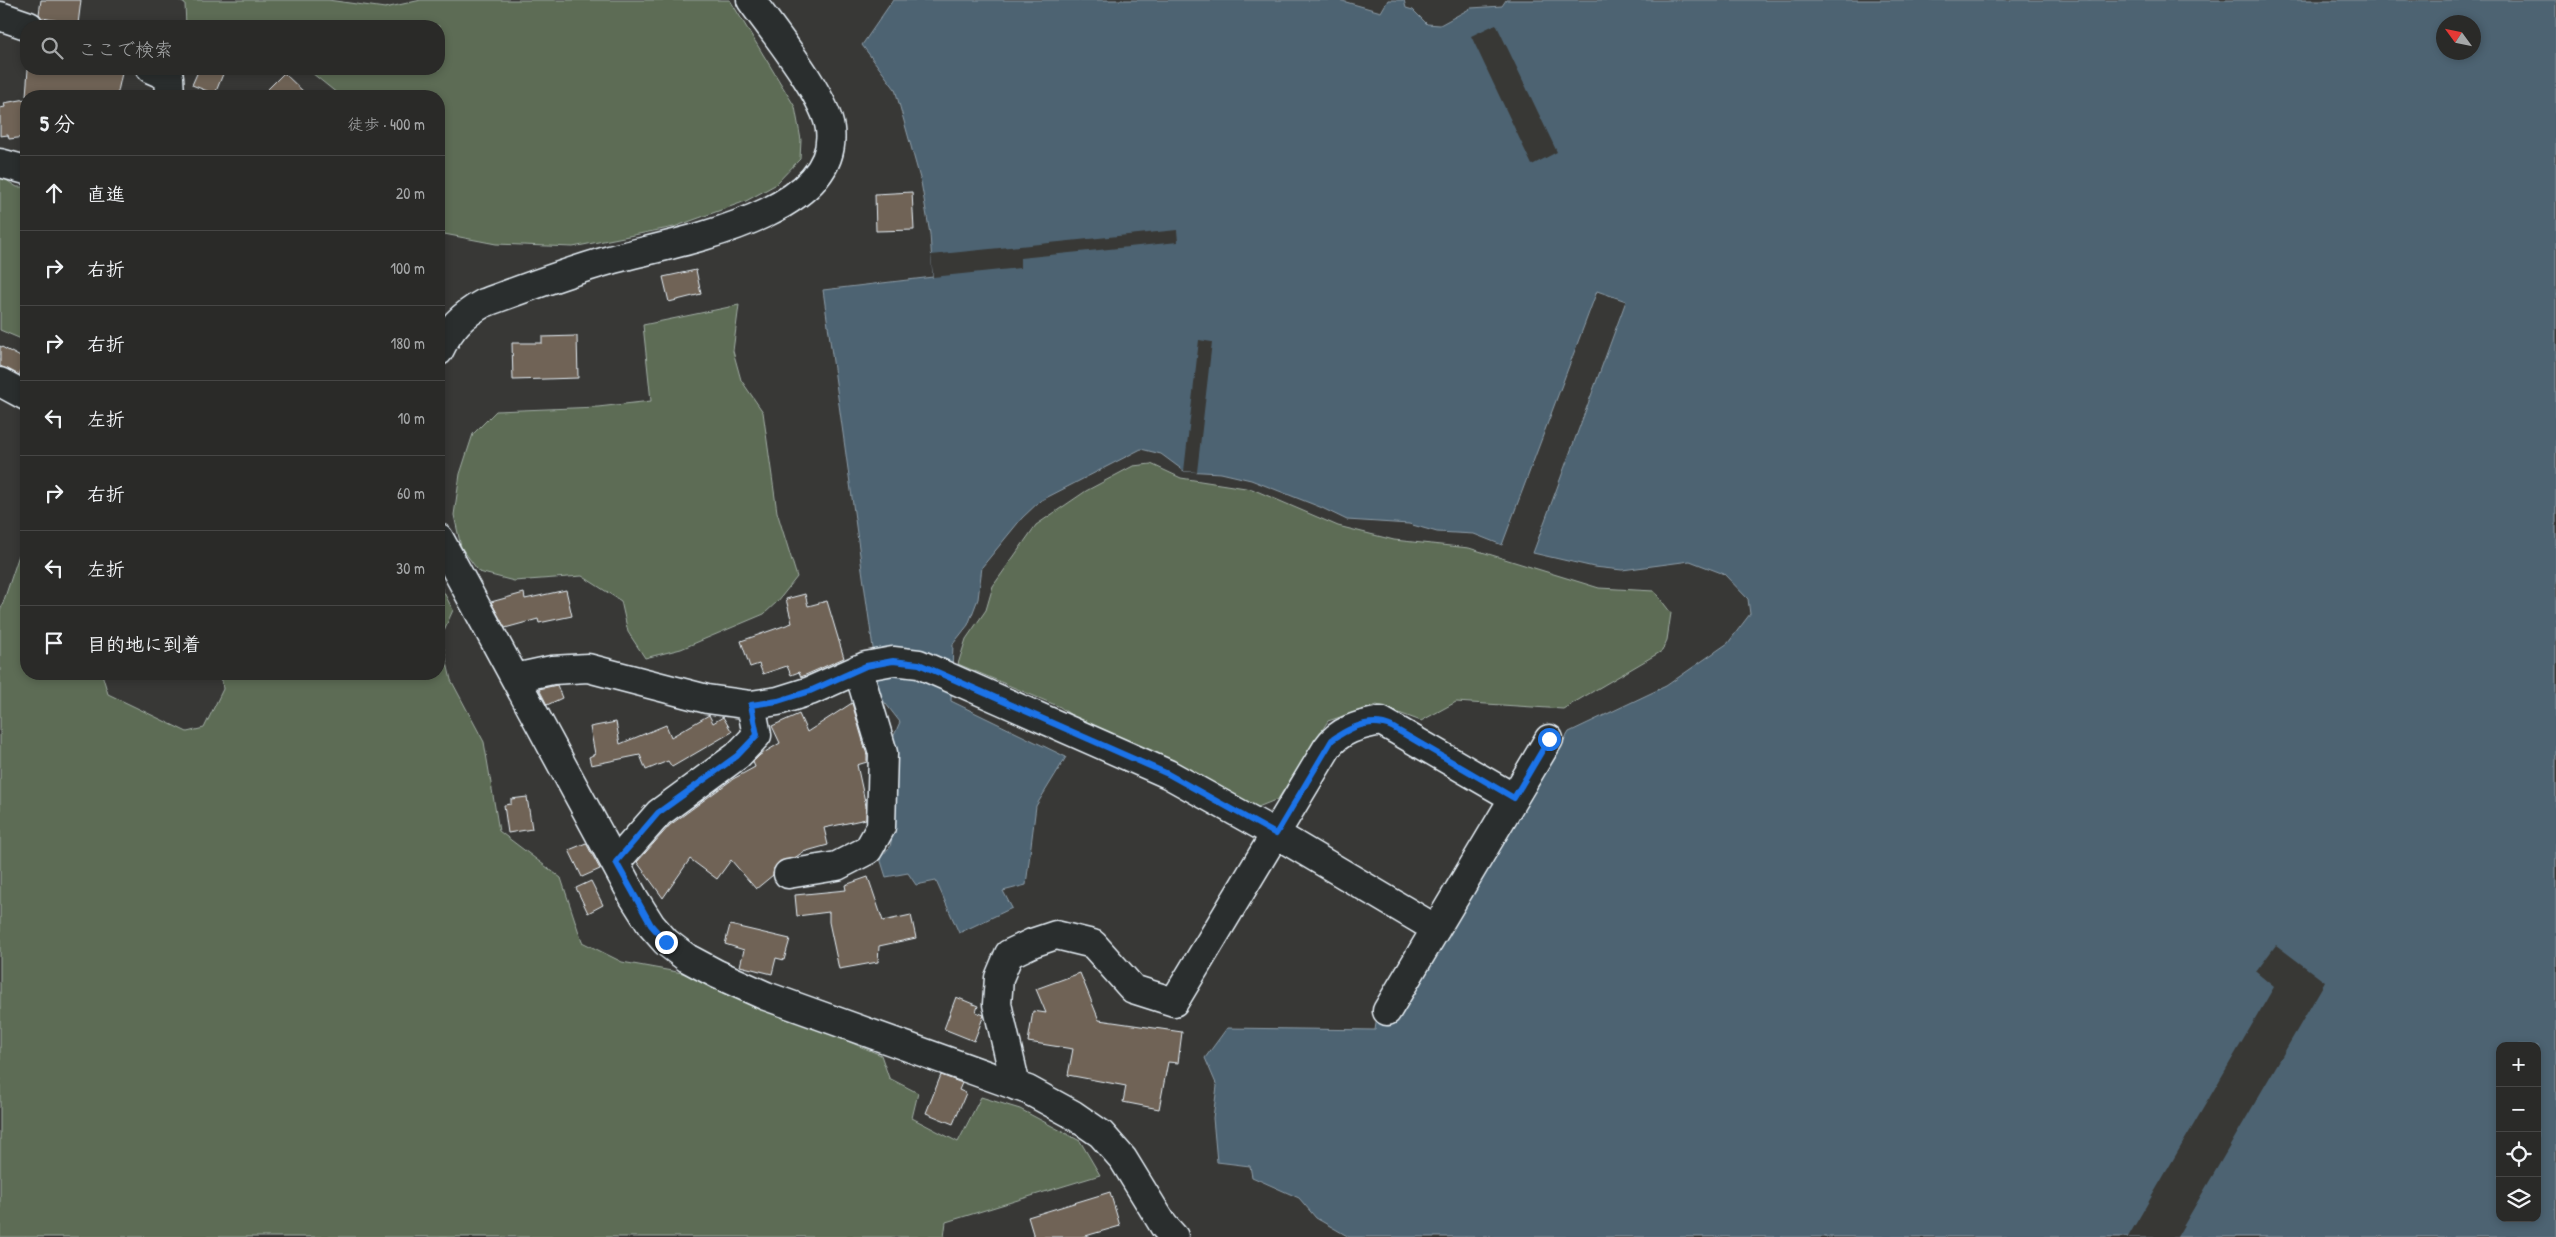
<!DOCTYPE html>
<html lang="ja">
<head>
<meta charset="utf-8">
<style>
	:root { --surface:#2a2a28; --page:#323230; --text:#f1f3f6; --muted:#a5a7a8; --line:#464645 }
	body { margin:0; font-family:"Patrick Hand","Klee One",sans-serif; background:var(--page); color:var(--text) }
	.controls { position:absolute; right:15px; bottom:15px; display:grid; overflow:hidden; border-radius:10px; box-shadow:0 2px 8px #0003 }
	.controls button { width:45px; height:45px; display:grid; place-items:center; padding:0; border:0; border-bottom:1px solid var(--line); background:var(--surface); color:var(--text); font:25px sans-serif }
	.compass { position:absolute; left:2436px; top:15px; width:45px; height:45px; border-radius:50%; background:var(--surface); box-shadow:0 2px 8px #0003; rotate:303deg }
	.stop { position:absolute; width:15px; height:15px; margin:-11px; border:4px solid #1a73e8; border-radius:50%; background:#fff }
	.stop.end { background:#1a73e8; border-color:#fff; box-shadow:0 1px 5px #0008 }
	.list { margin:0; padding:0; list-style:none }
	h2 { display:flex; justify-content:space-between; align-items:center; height:65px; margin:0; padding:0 20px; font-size:21px }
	h2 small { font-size:16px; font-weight:400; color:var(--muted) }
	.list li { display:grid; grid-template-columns:32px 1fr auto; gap:15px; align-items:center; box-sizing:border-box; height:75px; padding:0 20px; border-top:1px solid var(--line) }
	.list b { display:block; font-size:19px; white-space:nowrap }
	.list em { font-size:16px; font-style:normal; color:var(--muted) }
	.icon { flex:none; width:28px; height:28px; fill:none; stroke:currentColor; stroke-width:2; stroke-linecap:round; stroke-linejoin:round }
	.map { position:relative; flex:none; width:2556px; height:1237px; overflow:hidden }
	.search { position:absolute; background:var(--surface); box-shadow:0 2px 8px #0003; left:20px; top:20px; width:425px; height:55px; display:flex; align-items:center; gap:12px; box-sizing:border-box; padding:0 18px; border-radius:20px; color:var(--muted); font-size:19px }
	.panel { position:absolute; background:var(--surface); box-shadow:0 2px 8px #0003; left:20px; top:90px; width:425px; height:590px; border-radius:20px }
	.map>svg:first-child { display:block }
</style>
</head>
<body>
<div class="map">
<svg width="2556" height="1237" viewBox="0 0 2556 1237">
	<rect width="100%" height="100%" fill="#383836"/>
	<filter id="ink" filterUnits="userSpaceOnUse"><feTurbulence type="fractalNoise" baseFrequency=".02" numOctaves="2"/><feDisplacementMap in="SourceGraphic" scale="10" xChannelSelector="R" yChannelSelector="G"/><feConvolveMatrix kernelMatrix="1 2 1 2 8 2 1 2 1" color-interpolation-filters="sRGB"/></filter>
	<g filter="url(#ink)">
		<path fill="#5d6c54" stroke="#a2aea6" d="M 178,0 L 328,0 L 385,8 L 421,0 L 730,0 L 795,107 L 801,140 L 800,159 L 775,185 L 746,201 L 674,227 L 573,247 L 496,244 L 439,233 L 439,96 L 337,96 L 338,94 L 307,69 L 439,69 L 439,26 L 186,26 L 185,4 Z
			M 0,176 L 17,187 L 26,187 L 26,341 L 0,330 Z
			M 739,305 L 733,351 L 741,380 L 763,412 L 777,512 L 797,577 L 778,601 L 764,614 L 681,649 L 645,658 L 628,632 L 621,601 L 582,576 L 514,581 L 479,572 L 461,547 L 454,515 L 460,474 L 473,434 L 496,411 L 598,407 L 651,401 L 643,325 Z
			M 1151,464 L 1181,478 L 1252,489 L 1338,526 L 1394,540 L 1469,548 L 1599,588 L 1654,591 L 1671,613 L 1667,640 L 1662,651 L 1563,709 L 1456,702 L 1421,721 L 1377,705 L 1328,721 L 1278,799 L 1258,807 L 1091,729 L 1060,707 L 958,664 L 966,639 L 986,610 L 993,586 L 1036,525 L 1086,491 L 1133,466 Z
			M 26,534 L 26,674 L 102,674 L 108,694 L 187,732 L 204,728 L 223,689 L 221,674 L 439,674 L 439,583 L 453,610 L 441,637 L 451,680 L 484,742 L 499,831 L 561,878 L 582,942 L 622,962 L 683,973 L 881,1055 L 889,1078 L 918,1093 L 912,1118 L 958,1142 L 981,1097 L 1020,1109 L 1080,1141 L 1100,1175 L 946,1222 L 944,1237 L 0,1237 L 0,612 Z"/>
		<path fill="#4e6472" stroke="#8c9ca8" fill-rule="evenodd" d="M 893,0 L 1339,0 L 1381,12 L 1388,0 L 1404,0 L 1406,8 L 1413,10 L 1427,24 L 1440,25 L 1471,8 L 1502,6 L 1506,0 L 2556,0 L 2556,1237 L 1349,1237 L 1316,1218 L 1299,1198 L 1252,1177 L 1250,1166 L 1217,1162 L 1213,1118 L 1217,1086 L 1205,1058 L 1227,1028 L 1375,1030 L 1377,1017 L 1391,1026 L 1569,732 L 1666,686 L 1728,643 L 1750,614 L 1748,599 L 1724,574 L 1690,561 L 1622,570 L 1594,567 L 1533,553 L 1626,301 L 1597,291 L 1502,545 L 1474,534 L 1437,532 L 1409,524 L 1347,520 L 1320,507 L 1251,480 L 1221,473 L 1184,471 L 1161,454 L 1141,449 L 1040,501 L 1022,518 L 982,567 L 978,599 L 968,625 L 953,644 L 951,701 L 1066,757 L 1036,806 L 1026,885 L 1003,891 L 1012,908 L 959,933 L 936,881 L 916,885 L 908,873 L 886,877 L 880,858 L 890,847 L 893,832 L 892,740 L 900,722 L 872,686 L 873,648 L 823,290 L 933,277 L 930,234 L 921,182 L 895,89 L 862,45 ZM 2444,22 L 2474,22 L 2474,52 L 2444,52 ZM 2500,1046 L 2537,1046 L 2537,1218 L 2500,1218 Z"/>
		<path fill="#383836" d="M 1496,24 L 1557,152 L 1532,165 L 1471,36 Z
			M 1177,230 L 1178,242 L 1020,258 L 1020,268 L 933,277 L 931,255 Z
			M 1199,340 L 1212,342 L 1197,472 L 1184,471 Z
			M 2276,945 L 2325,982 L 2177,1237 L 2128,1237 L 2274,987 L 2256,972 Z"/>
		<path fill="#6f6356" stroke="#e8f1f8" d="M 41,0 L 81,0 L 78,24 L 42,18 L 39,14 Z
			M 28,69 L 104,69 L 122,73 L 117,96 L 26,96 Z
			M 199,69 L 225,69 L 215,94 L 192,85 Z
			M 284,73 L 308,96 L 261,96 Z
			M 26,99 L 26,137 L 9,139 L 8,135 L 0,136 L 0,108 L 5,107 L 4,103 Z
			M 912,192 L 914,230 L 876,231 L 875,194 Z
			M 696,270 L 701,294 L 669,302 L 663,277 Z
			M 577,336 L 578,378 L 513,380 L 512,343 L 542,343 L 542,337 Z
			M 0,346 L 26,360 L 19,375 L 0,366 Z
			M 566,590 L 572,616 L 539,623 L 538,619 L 505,628 L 491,602 L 524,593 L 525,599 Z
			M 805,594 L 808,606 L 827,601 L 844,658 L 801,677 L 799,672 L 791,675 L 787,666 L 763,674 L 759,664 L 750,667 L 741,641 L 792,623 L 786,599 Z
			M 557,685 L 562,698 L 547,705 L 539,689 Z
			M 852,703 L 867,755 L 867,762 L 857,765 L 866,806 L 866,819 L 824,828 L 828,845 L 803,852 L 796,857 L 779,862 L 774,868 L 773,875 L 756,889 L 731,860 L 717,879 L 690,859 L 663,898 L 637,862 L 670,825 L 733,779 L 755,767 L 753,762 L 760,755 L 780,743 L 772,726 L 799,714 L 807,732 Z
			M 709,715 L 713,723 L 723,717 L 732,732 L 672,767 L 668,761 L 646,770 L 640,755 L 591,765 L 589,757 L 595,754 L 590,727 L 616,722 L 620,744 L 666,725 L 671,737 Z
			M 527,797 L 532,829 L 508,833 L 504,805 L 511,804 L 511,799 Z
			M 586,843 L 600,869 L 582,877 L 569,850 Z
			M 868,877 L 883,921 L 911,915 L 916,938 L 879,946 L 878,962 L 839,969 L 829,922 L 829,912 L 797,916 L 795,895 L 846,890 L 845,885 Z
			M 591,881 L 603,905 L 588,913 L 576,888 Z
			M 730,925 L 790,939 L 784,960 L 776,958 L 772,974 L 740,966 L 744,950 L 725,944 Z
			M 1080,973 L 1099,1020 L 1182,1032 L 1178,1063 L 1168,1062 L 1159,1109 L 1123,1102 L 1126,1086 L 1068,1075 L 1073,1049 L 1028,1042 L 1033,1011 L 1046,1013 L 1036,989 Z
			M 956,997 L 978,1006 L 976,1012 L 984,1015 L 974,1041 L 944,1029 Z
			M 941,1075 L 962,1083 L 959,1090 L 966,1093 L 953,1124 L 926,1113 Z
			M 1110,1192 L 1120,1226 L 1082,1237 L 1034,1237 L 1028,1217 Z"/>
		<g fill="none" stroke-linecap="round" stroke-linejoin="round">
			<g stroke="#e8f1f8" stroke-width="31">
				<path id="minor" d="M 0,16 L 29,26
					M 151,69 L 169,77 L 170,95
					M 0,163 L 26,170
					M 439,351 C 450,328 462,315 484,303 C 525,288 567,272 610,260 C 670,243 841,217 830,129 C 826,96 772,30 751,0
					M 0,382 L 26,396
					M 439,538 L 634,898 L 651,925 L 666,942 L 687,958 L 717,974 L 766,996 L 1028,1090 L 1072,1114 L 1101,1134 L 1123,1159 L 1164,1226 L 1174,1237
					M 515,678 L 552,670 L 588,668 L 707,699 L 751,705 L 778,701 L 810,691 L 866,666 L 893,661 L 919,664 L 1168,774 L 1276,834 L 1436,929
					M 616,862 L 659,813 L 737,756 L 757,735 L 751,705
					M 788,874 L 837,866 L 868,850 L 881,827 L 883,753 L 858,669
					M 1387,1011 L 1549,739
					M 1016,1086 L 997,1004 L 999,978 L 1009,954 L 1032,943 L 1056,935 L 1093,944 L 1133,989 L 1174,1002 L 1327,748 C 1339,730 1359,725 1381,721 L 1514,798"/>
			</g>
			<use href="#minor" stroke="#2a2d2e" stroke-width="28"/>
		</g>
	</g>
	<g fill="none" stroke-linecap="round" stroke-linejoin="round" filter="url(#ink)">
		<path stroke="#1a73e8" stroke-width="6" d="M 666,942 L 651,925 L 616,862 L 658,813 L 737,756 L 757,735 L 751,705 L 778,701 L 810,691 L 866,666 L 893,661 L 919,664 L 1168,774 L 1276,834 L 1332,740 C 1350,727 1372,717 1392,727 L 1514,798 L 1549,739"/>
	</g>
</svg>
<div class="controls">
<button>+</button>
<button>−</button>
<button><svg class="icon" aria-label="locate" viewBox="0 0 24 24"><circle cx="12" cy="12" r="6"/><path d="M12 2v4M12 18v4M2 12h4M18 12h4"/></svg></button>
<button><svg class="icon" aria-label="layers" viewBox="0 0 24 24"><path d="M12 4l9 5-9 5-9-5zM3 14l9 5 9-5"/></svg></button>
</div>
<svg class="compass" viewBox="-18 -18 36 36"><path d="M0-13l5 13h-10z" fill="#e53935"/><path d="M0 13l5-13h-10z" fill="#a5a7a8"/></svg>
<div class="stop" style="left:1549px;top:739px"></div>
<div class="stop end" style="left:666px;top:942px"></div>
<div class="search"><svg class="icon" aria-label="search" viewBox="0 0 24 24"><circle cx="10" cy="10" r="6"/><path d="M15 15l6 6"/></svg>ここで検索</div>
<section class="panel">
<h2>5 分<small>徒歩 · 400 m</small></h2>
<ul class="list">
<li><svg class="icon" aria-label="ahead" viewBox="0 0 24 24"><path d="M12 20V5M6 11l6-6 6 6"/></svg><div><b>直進</b></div><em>20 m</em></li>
<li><svg class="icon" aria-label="right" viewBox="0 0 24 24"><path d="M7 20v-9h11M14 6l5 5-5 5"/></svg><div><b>右折</b></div><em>100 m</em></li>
<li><svg class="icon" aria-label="right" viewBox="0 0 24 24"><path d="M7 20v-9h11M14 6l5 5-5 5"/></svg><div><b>右折</b></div><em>180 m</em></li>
<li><svg class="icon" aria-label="left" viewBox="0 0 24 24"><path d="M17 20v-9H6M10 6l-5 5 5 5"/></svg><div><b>左折</b></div><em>10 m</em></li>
<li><svg class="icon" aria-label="right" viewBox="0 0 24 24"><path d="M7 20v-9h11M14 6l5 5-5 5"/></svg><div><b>右折</b></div><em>60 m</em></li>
<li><svg class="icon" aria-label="left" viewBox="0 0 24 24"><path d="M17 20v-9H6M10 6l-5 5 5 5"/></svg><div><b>左折</b></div><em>30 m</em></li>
<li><svg class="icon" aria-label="arrive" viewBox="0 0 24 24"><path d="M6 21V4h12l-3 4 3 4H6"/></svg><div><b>目的地に到着</b></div></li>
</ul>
</section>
</div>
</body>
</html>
